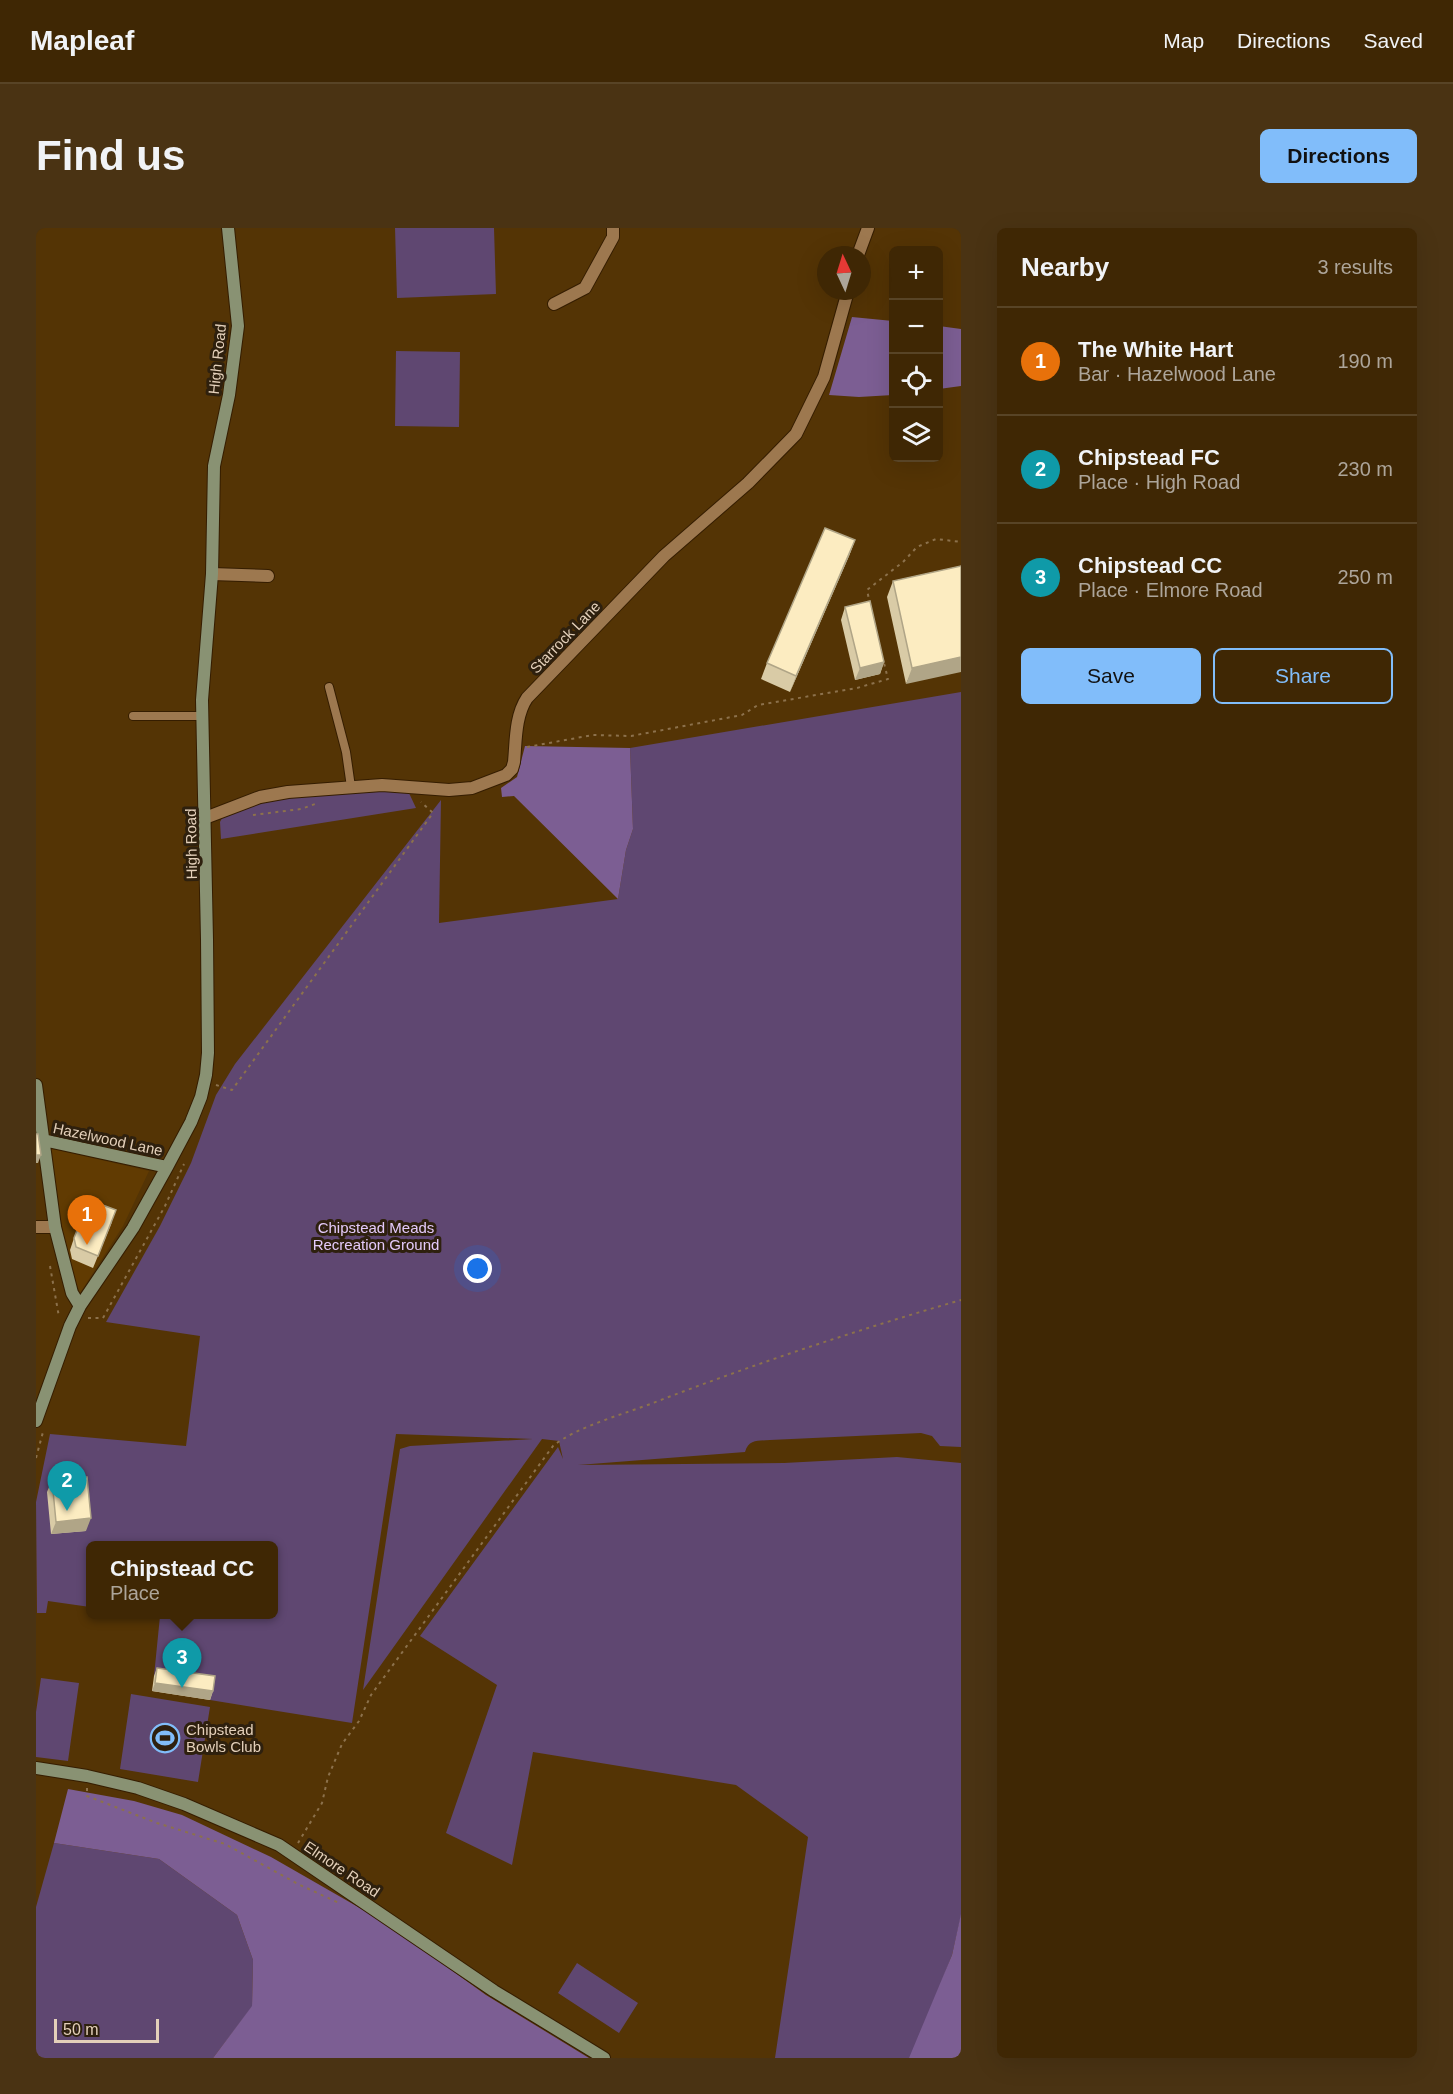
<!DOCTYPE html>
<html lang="en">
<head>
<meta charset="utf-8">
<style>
	:root { --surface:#3f2704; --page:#4a3313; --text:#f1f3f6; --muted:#ada59a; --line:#584426; --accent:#81bdfa }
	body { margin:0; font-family:Arial,sans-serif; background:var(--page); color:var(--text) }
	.controls { position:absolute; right:18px; top:18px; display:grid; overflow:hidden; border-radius:9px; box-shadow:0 6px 24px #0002 }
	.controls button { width:54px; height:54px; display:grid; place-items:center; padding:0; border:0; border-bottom:2px solid var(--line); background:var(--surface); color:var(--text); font:30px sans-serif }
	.compass { position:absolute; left:781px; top:18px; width:54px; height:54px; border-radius:50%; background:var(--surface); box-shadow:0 6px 24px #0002; rotate:356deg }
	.scale { position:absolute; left:18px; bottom:15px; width:105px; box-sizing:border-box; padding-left:6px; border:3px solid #e4d0ba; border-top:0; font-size:16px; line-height:21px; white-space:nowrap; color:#e4d0ba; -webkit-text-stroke:4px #2e200e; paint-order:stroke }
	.you { position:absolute; left:442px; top:1041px; width:21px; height:21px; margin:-15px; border:4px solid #fff; border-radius:50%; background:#1a73e8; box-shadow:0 0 0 9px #1a73e833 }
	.badge { display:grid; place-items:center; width:39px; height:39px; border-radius:50%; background:var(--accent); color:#fff; font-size:20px; font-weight:700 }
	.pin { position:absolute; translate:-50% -50px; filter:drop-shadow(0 2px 3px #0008) }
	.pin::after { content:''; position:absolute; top:32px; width:21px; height:18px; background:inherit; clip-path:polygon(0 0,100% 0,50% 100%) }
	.popup { position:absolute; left:50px; top:1313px; width:192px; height:78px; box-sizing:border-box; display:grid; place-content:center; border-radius:9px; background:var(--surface); filter:drop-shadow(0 2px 4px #0005); font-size:20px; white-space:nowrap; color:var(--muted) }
	.popup b { font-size:22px; color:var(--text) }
	.popup::after { content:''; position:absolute; left:50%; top:100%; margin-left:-12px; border:12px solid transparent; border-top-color:var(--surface) }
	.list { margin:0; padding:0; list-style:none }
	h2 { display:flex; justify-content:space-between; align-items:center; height:78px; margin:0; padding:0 24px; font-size:26px }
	h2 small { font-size:20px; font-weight:400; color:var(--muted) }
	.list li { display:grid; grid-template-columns:39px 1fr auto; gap:18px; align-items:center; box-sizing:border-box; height:108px; padding:0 24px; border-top:2px solid var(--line) }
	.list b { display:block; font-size:22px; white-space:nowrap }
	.list p { margin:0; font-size:20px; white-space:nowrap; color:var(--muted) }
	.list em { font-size:20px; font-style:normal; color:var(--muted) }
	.actions { display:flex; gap:12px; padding:18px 24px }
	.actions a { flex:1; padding:14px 0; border:2px solid var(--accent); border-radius:9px; text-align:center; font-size:21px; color:var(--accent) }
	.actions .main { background:var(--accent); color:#111 }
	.icon { flex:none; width:33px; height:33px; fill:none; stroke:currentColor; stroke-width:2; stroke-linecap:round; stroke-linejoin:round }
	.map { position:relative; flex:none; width:925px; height:1830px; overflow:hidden; border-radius:9px }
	header { display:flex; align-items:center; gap:36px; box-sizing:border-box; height:84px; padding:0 30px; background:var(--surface); border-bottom:2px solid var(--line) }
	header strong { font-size:28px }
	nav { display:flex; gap:33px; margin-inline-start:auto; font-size:21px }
	.intro { display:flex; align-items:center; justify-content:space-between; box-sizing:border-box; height:144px; padding:0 36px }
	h1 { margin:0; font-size:42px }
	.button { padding:15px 27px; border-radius:9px; background:var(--accent); color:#111; font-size:21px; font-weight:700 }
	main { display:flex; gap:36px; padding:0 36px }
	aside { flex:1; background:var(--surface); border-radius:9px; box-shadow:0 6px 24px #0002 }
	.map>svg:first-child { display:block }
</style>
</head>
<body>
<header>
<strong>Mapleaf</strong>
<nav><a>Map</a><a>Directions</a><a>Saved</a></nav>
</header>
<div class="intro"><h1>Find us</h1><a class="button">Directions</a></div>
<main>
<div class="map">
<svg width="925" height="1830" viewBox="0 0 925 1830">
	<rect width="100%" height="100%" fill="#543405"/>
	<path fill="#613b02" d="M 13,920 L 113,943 L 87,998 L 44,1065 L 31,1029 Z"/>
	<path fill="#5f4771" d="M 359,0 L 458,0 L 460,66 L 361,70 Z
		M 360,123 L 424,124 L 423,199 L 359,198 Z
		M 925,464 L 925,1219 L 904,1218 L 896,1208 L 885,1205 L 734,1212 C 722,1213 713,1211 709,1224 L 542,1237 L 748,1235 L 861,1229 L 925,1235 L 925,1688 L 916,1727 L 876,1830 L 739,1830 L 772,1609 L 700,1557 L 497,1524 L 476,1637 L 410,1605 L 461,1457 L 384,1408 L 522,1219 L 527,1231 L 523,1213 L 506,1211 L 327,1462 L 364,1221 L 374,1218 L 497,1211 L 360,1206 L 316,1495 L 174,1472 L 118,1448 L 124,1388 L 114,1387 L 237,1386 L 237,1318 L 54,1318 L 54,1379 L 12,1373 L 10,1385 L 1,1385 L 0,1274 L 14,1206 L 150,1218 L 164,1108 L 70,1094 L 124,998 L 155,935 L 180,867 L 199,836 L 405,572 L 403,695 L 582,671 L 590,622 L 597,601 L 594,520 Z
		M 348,561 L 373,565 L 380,580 L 185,611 L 184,594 L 187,588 L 225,573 L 253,568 Z
		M 5,1450 L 43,1455 L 32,1533 L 0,1529 L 0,1484 Z
		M 95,1466 L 174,1479 L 162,1554 L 84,1541 Z
		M 18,1615 L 123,1631 L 201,1687 L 217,1732 L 216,1779 L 177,1830 L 0,1830 L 0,1679 Z
		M 541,1735 L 602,1775 L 583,1805 L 522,1765 Z"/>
	<path fill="#7c5e93" d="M 816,89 L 857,93 L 857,167 L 823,169 L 793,167 Z
		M 903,98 L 925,101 L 925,158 L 903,161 Z
		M 489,518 L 594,520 L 597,601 L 590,622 L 582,671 L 478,568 L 466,569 L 465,560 L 481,549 Z
		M 32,1561 L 98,1573 L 146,1587 L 235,1629 L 350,1695 L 450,1767 L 553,1830 L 177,1830 L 216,1778 L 217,1732 L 201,1687 L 123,1631 L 18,1615 Z
		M 925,1686 L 925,1830 L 873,1830 L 916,1727 Z"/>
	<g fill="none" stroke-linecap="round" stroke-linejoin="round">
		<g stroke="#351d00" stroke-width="10">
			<path id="lane" d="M 293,459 L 310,524 L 315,559
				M 97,488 L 167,488"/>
		</g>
		<g stroke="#351d00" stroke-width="14">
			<path id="street" d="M 822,27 L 832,0
				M 518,76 L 549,60 L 577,9 L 577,0
				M 176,346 L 232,348
				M 169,590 L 224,569 L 252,564 L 346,557 L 413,562 L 436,560 L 470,547 L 476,541 L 478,534 C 480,513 479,488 491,470 L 628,328 L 712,255 L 760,206 L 788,149 L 812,63
				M 0,999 L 19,999"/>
		</g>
		<g stroke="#351d00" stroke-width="14">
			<path id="secondary" d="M 0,857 L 19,999 L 36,1065 L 44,1078
				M 7,912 L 131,939
				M 0,1193 L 34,1098 L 44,1078 L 97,1000 L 131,939 L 155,894 L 165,869 L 170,847 L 172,825 L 171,711 L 166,472 L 176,346 L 178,238 L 193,167 L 202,98 L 192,0
				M 0,1540 L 51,1548 L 102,1560 L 148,1576 L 243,1617 L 458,1763 L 568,1830"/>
		</g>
		<path stroke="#8c714c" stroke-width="2" stroke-dasharray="3 4.5" stroke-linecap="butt" d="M 834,376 L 831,362 L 867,334 L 881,319 L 900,311 L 925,314
			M 491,519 L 557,507 L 595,508 L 706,487 L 722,477 L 821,460 L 852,451 L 848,435
			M 217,587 L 265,581 L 279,576
			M 180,857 L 196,862 L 397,585 L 385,574
			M 14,1038 L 23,1089
			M 52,1090 L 67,1090 L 129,978 L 148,936
			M 0,1230 L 7,1204
			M 51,1560 L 51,1568 L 121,1595 L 189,1616 L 262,1656 L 303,1675
			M 262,1615 L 286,1575 L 292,1549 L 306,1516 L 323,1493 L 335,1467 L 517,1218 C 540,1199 588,1186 617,1175 C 718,1136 821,1102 925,1072"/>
		<use href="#lane" stroke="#9d784f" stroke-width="8"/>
		<use href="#street" stroke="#9d784f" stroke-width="12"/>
		<use href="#secondary" stroke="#899273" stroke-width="12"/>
	</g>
	<path fill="#d9cba6" d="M 819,312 L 813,328 L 754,464 L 725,451 L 731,435 Z
		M 925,338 L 870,456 L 851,369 L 857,353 Z
		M 809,379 L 848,434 L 844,446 L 819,452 L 805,392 Z
		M 76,994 L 57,1040 L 36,1031 L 34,1022 L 38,1010 Z
		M 16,1252 L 50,1303 L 15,1306 L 11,1264 Z
		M 121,1440 L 177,1463 L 174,1472 L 116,1463 L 118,1448 Z"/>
	<path fill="#b0a587" d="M 819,312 L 813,328 L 754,464 L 760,448 Z
		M 925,429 L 925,444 L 870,456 L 876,440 Z
		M 848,434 L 844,446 L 819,452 L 824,440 Z
		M 0,927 L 5,927 L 2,935 L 0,935 Z
		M 55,1290 L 50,1303 L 15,1306 L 20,1294 Z
		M 119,1455 L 177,1463 L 174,1472 L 116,1463 Z"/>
	<path fill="#fcecc1" stroke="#b0a587" stroke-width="1.5" d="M 789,300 L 819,312 L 760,448 L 731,435 Z
		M 925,338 L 925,429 L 876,440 L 857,353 Z
		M 834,373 L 848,434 L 824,440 L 809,379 Z
		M 0,906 L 2,906 L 5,927 L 0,927 Z
		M 53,972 L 80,982 L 62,1028 L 40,1019 L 38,1010 Z
		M 51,1249 L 55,1290 L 20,1294 L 16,1252 Z
		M 121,1440 L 179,1448 L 177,1463 L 119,1455 Z"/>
	<defs>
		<g id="stadium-ring" transform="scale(1.5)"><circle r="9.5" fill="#2e200e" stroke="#81bdfa" stroke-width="1.5"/><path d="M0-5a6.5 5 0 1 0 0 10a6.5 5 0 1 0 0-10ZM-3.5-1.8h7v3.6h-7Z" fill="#81bdfa"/></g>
	</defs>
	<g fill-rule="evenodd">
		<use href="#stadium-ring" x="129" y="1510"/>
	</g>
	<g text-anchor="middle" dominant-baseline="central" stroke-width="6" stroke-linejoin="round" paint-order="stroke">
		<g font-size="15" fill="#e4d0ba" stroke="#2e200e">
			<text transform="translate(181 131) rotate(-84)">High Road</text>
			<text transform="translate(529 409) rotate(-46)">Starrock Lane</text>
			<text transform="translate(155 616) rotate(-91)">High Road</text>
			<text transform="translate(72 911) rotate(12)">Hazelwood Lane</text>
			<text transform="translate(306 1641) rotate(34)">Elmore Road</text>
		</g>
		<g font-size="15" fill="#e4cafa" stroke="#2e200e">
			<text x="340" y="999">Chipstead Meads<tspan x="340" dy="17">Recreation Ground</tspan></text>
		</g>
		<g font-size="15" fill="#e4d0ba" stroke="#2e200e" text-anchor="start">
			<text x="150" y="1501">Chipstead<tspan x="150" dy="17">Bowls Club</tspan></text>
		</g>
	</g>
</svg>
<div class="controls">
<button>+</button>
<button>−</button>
<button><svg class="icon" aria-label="locate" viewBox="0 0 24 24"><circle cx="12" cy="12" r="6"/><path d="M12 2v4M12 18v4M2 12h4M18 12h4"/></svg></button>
<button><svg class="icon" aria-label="layers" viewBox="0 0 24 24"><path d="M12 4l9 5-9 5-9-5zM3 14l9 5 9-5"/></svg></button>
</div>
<svg class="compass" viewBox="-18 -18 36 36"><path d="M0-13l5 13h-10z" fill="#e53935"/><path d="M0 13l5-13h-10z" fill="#ada59a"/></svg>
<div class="scale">50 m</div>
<div class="you"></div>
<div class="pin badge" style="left:51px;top:1017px;background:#e8710a">1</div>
<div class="pin badge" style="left:31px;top:1283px;background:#0f9aa8">2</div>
<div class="pin badge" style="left:146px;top:1460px;background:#0f9aa8">3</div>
<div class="popup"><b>Chipstead CC</b>Place</div>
</div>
<aside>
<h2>Nearby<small>3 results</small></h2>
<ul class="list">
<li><span class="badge" style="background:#e8710a">1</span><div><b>The White Hart</b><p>Bar · Hazelwood Lane</p></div><em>190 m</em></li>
<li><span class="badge" style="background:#0f9aa8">2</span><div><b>Chipstead FC</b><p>Place · High Road</p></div><em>230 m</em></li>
<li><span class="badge" style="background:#0f9aa8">3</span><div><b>Chipstead CC</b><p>Place · Elmore Road</p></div><em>250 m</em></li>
</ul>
<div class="actions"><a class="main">Save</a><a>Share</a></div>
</aside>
</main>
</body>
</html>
